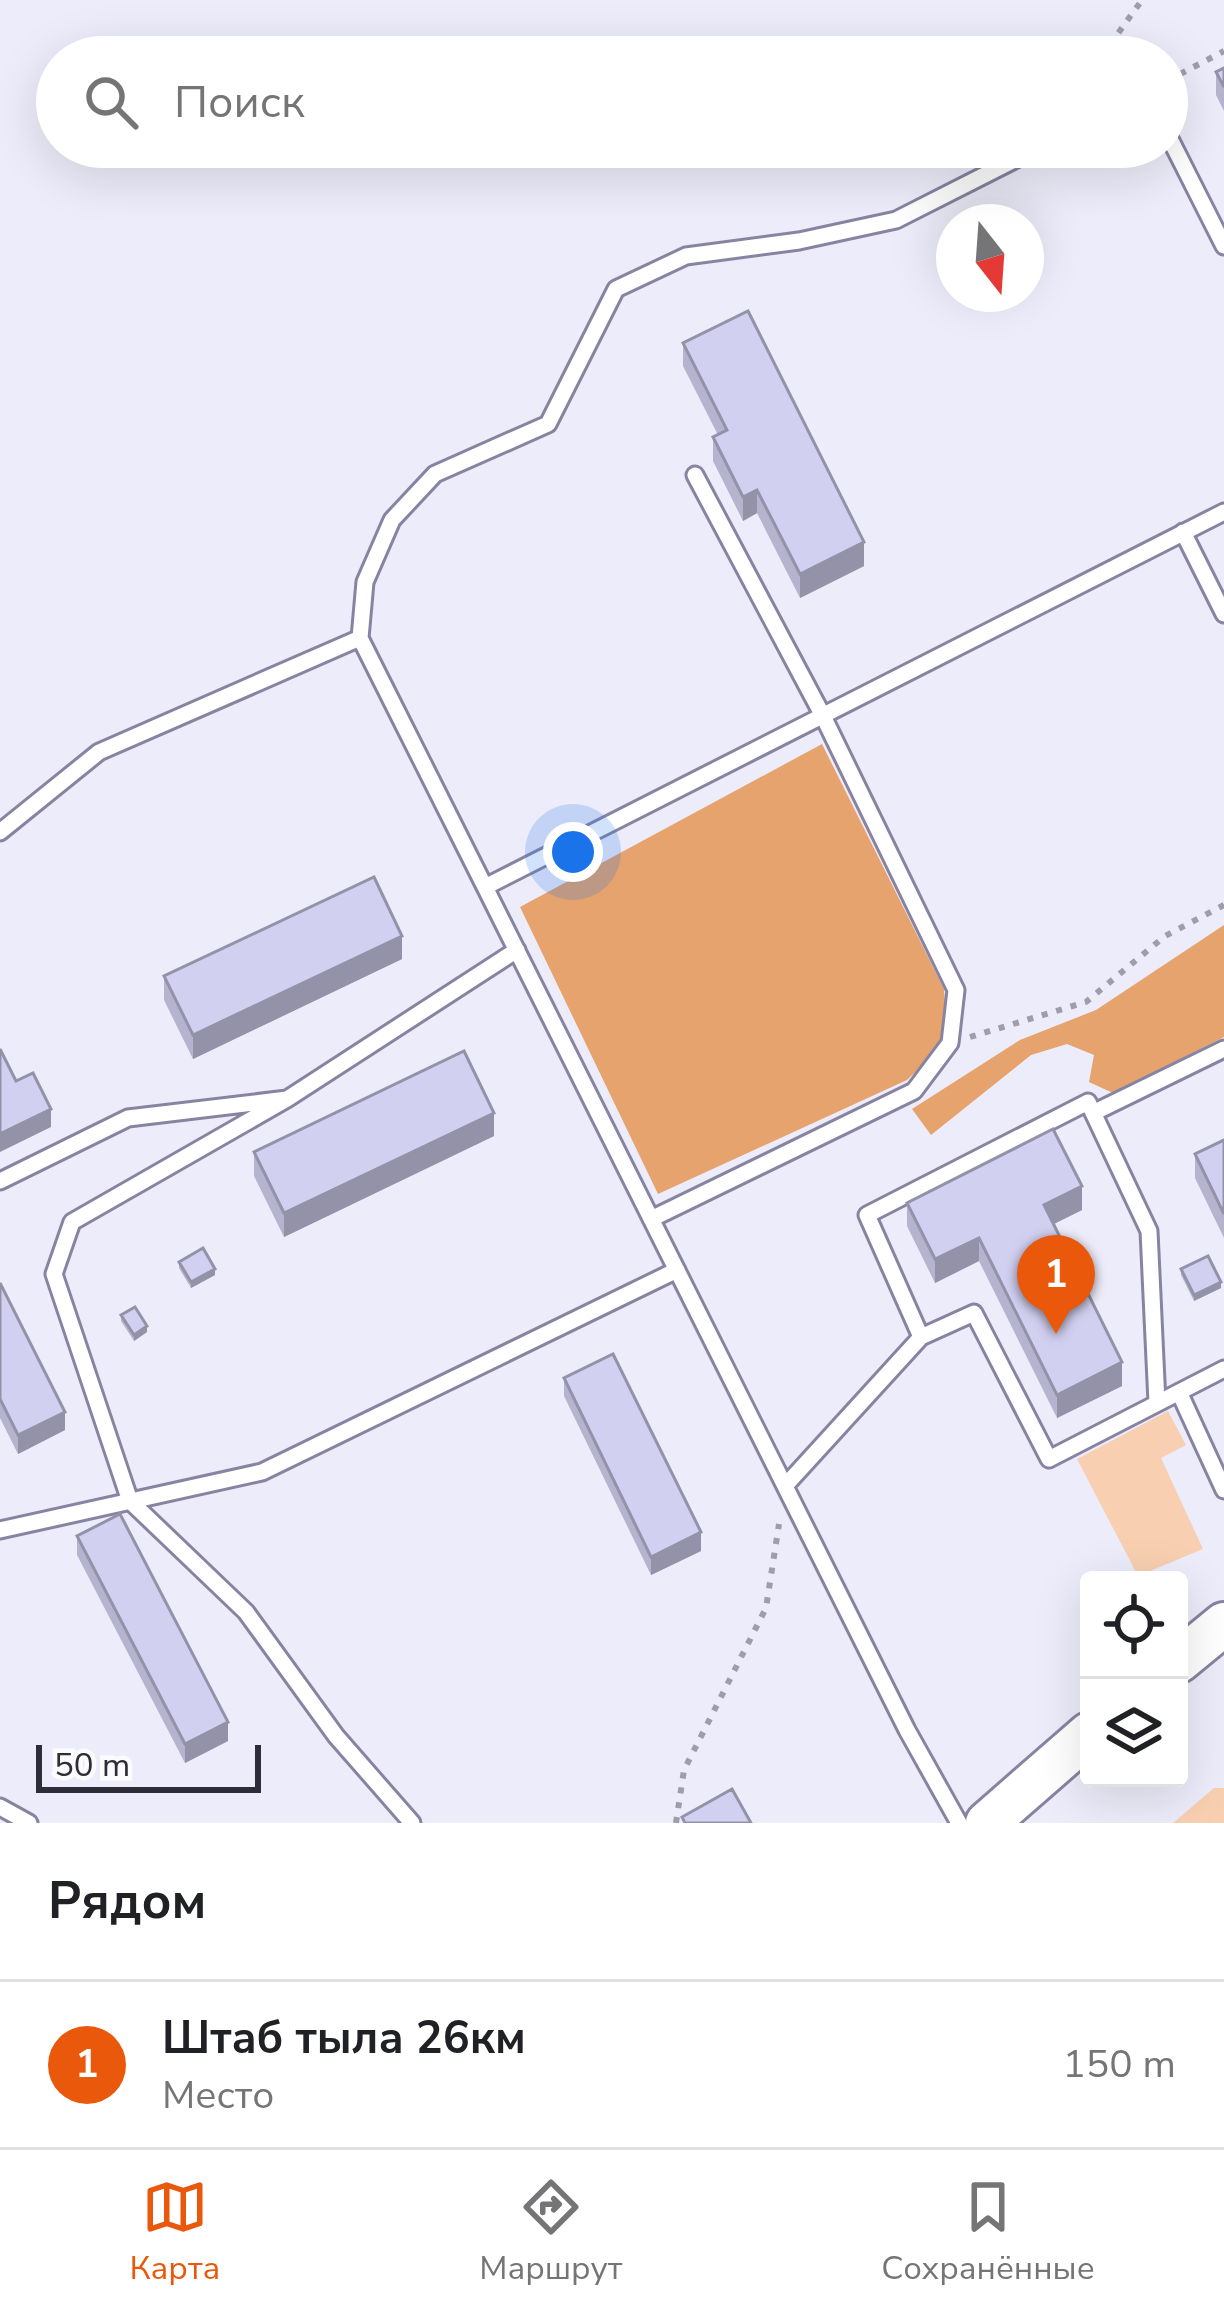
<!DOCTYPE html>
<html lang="ru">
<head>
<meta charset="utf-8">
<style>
	:root { --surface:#fff; --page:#f6f6f6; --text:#202124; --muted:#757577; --line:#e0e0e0; --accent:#ea580c }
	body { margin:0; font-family:"Nunito Sans",sans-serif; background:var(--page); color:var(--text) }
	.controls { position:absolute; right:36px; bottom:36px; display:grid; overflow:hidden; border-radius:12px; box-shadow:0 12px 48px #0002 }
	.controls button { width:108px; height:108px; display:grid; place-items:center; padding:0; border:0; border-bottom:3px solid var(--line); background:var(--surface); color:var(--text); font:60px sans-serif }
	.compass { position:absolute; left:936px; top:204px; width:108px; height:108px; border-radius:50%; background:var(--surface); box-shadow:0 12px 48px #0002; rotate:163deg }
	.scale { position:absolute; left:36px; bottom:30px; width:225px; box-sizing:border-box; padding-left:12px; border:6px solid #2d2c38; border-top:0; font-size:33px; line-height:42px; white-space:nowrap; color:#2d2c38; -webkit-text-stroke:9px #fbfbfb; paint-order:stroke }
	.you { position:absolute; left:573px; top:852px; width:42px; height:42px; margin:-30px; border:9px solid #fff; border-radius:50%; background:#1a73e8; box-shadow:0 0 0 18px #1a73e833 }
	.badge { display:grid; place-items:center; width:78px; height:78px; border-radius:50%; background:var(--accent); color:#fff; font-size:39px; font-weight:700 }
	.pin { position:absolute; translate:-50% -99px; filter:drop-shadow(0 3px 6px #0008) }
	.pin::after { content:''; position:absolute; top:63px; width:42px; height:36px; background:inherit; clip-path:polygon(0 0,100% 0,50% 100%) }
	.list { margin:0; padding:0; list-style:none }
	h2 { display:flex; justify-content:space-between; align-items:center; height:156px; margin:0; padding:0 48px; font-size:51px }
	h2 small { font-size:39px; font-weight:400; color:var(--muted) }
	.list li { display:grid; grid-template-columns:78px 1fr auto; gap:36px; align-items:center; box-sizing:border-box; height:168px; padding:0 48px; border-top:3px solid var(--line) }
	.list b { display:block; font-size:45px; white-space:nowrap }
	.list p { margin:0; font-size:39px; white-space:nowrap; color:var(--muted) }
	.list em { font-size:39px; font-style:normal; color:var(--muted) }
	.icon { flex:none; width:66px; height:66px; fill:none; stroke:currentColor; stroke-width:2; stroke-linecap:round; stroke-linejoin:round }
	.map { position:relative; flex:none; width:1224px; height:1823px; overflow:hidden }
	.search { position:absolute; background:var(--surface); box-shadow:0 12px 48px #0002; left:36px; right:36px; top:36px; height:132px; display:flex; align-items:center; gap:30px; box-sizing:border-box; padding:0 42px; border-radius:66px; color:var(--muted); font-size:45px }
	.sheet { height:324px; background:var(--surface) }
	nav { display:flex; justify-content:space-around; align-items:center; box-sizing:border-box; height:168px; border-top:3px solid var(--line); background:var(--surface); font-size:33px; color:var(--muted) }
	nav a { display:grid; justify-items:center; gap:6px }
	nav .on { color:var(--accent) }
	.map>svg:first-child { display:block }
</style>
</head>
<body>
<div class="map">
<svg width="1224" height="1823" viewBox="0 0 1224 1823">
	<rect width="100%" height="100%" fill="#edecfa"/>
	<path fill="#f8cfb1" d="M 1168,1411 L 1186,1445 L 1161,1458 L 1203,1549 L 1138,1576 L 1077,1459 Z
		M 1214,1788 L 1224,1788 L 1224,1823 L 1173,1823 Z"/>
	<path fill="#e7a36d" d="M 822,744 L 944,989 C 948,1036 941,1049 907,1080 L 658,1194 L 520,907 Z
		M 1224,925 L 1224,1037 L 1113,1093 L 1089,1082 L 1094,1055 L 1067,1044 L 1031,1055 L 931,1135 L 912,1109 L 1020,1040 L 1096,1010 Z"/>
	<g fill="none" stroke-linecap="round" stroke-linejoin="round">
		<g stroke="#8784a2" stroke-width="21">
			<path id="lane" d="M 1169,137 L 1224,246
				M 1183,532 L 1224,614
				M 0,832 L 99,752 L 360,638
				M 485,887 L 360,638 L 365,582 L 392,520 L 435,474 L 548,424 L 616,289 L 686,256 L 799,241 L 896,220 L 1036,149
				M 287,1099 L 72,1222 L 54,1274 L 130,1501 L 246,1612 L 336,1736 L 412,1823
				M 1093,1113 L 1224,1049
				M 0,1181 L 128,1118 L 287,1099 L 517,950
				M 651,1219 L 914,1091 L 950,1043 L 956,990 L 823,716 L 695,475
				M 921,1337 L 974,1313 L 1049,1459 L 1224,1369
				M 1179,1392 L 1224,1490
				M 785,1486 L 921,1337 L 867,1215 L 1088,1102 L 1149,1231 L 1157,1403
				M 0,1530 L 262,1472 L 677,1270
				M 0,1807 L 29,1823
				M 959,1823 L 907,1730 L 485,887 L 1224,512"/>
		</g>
		<g stroke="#8784a2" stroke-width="48">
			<path id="secondary" d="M 1179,1661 L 1224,1624
				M 987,1823 L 1089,1734"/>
		</g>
		<path stroke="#9e9daa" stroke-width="6" stroke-dasharray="6 9" stroke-linecap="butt" d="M 1101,57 L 1142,0
			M 1167,81 L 1224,51
			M 970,1037 L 1086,1002 L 1165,936 L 1224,905
			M 676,1823 L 684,1770 L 766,1608 L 779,1524"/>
		<use href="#lane" stroke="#fff" stroke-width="15"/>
		<use href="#secondary" stroke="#fff" stroke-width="42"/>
	</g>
	<path fill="#b5b3ce" d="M 1224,68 L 1224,111 L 1216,95 L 1216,72 Z
		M 683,343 L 864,566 L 800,598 L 757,513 L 743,521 L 713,461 L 713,437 L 718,435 L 683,366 Z
		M 402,959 L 193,1059 L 164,1000 L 164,976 Z
		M 494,1136 L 284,1237 L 254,1176 L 254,1152 Z
		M 1224,1140 L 1224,1238 L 1195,1178 L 1195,1154 Z
		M 907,1203 L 1082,1210 L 1053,1224 L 1122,1386 L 1057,1418 L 979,1261 L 935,1283 L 907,1226 Z
		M 179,1262 L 215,1275 L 191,1288 L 179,1268 Z
		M 1181,1269 L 1221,1288 L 1194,1301 L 1181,1275 Z
		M 0,1283 L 65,1430 L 18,1454 L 0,1418 Z
		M 121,1315 L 147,1332 L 134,1341 L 121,1321 Z
		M 564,1378 L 701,1551 L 651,1575 L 564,1396 Z
		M 77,1536 L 228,1741 L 185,1763 L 77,1555 Z"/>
	<path fill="#9392a8" d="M 757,490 L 757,513 L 743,521 L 743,497 Z
		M 864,542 L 864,566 L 800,598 L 800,574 Z
		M 402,936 L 402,959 L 193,1059 L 193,1035 Z
		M 51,1109 L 51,1127 L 0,1152 L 0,1134 Z
		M 494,1113 L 494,1136 L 284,1237 L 284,1213 Z
		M 1082,1186 L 1082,1210 L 1044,1229 L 1044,1205 Z
		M 979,1238 L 979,1261 L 935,1283 L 935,1259 Z
		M 215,1269 L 215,1275 L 191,1288 L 191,1282 Z
		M 1221,1282 L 1221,1288 L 1194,1301 L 1194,1295 Z
		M 147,1326 L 147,1332 L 134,1341 L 134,1335 Z
		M 1122,1362 L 1122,1386 L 1057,1418 L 1057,1395 Z
		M 65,1412 L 65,1430 L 18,1454 L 18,1435 Z
		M 701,1532 L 701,1551 L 651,1575 L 651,1557 Z
		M 228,1722 L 228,1741 L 185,1763 L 185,1744 Z"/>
	<path fill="#d2d0f0" stroke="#9392a8" stroke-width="3" d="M 1224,68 L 1224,87 L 1216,72 Z
		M 748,311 L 864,542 L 800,574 L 757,490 L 743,497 L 713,437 L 727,430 L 683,343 Z
		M 374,877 L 402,936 L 193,1035 L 164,976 Z
		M 0,1049 L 16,1081 L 33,1073 L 51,1109 L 0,1134 Z
		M 464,1051 L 494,1113 L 284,1213 L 254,1152 Z
		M 1053,1129 L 1082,1186 L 1044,1205 L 1122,1362 L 1057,1395 L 979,1238 L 935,1259 L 907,1203 Z
		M 1224,1140 L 1224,1214 L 1195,1154 Z
		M 203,1248 L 215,1269 L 191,1282 L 179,1262 Z
		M 1208,1256 L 1221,1282 L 1194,1295 L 1181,1269 Z
		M 0,1283 L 65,1412 L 18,1435 L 0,1399 Z
		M 135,1307 L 147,1326 L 134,1335 L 121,1315 Z
		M 613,1354 L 701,1532 L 651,1557 L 564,1378 Z
		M 120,1514 L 228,1722 L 185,1744 L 77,1536 Z
		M 732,1789 L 751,1823 L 685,1823 L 682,1817 Z"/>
</svg>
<div class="controls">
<button><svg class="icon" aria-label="locate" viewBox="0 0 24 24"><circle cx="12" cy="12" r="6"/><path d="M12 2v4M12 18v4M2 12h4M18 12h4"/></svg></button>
<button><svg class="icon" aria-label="layers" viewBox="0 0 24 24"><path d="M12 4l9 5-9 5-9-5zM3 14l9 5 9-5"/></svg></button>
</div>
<svg class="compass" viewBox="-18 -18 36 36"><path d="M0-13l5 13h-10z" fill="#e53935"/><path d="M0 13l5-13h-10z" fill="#757577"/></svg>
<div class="scale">50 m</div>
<div class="you"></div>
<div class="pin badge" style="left:1056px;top:1334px">1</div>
<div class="search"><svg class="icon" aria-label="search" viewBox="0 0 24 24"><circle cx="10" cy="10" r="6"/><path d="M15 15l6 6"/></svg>Поиск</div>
</div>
<section class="sheet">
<h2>Рядом<small></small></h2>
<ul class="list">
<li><span class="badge">1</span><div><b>Штаб тыла 26км</b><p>Место</p></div><em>150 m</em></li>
</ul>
</section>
<nav>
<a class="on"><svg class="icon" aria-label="map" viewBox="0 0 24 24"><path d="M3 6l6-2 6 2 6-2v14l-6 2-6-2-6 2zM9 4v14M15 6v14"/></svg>Карта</a>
<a><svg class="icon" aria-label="directions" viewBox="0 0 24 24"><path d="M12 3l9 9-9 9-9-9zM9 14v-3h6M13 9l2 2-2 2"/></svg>Маршрут</a>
<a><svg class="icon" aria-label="saved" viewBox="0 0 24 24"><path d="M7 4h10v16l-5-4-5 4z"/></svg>Сохранённые</a>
</nav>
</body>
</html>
